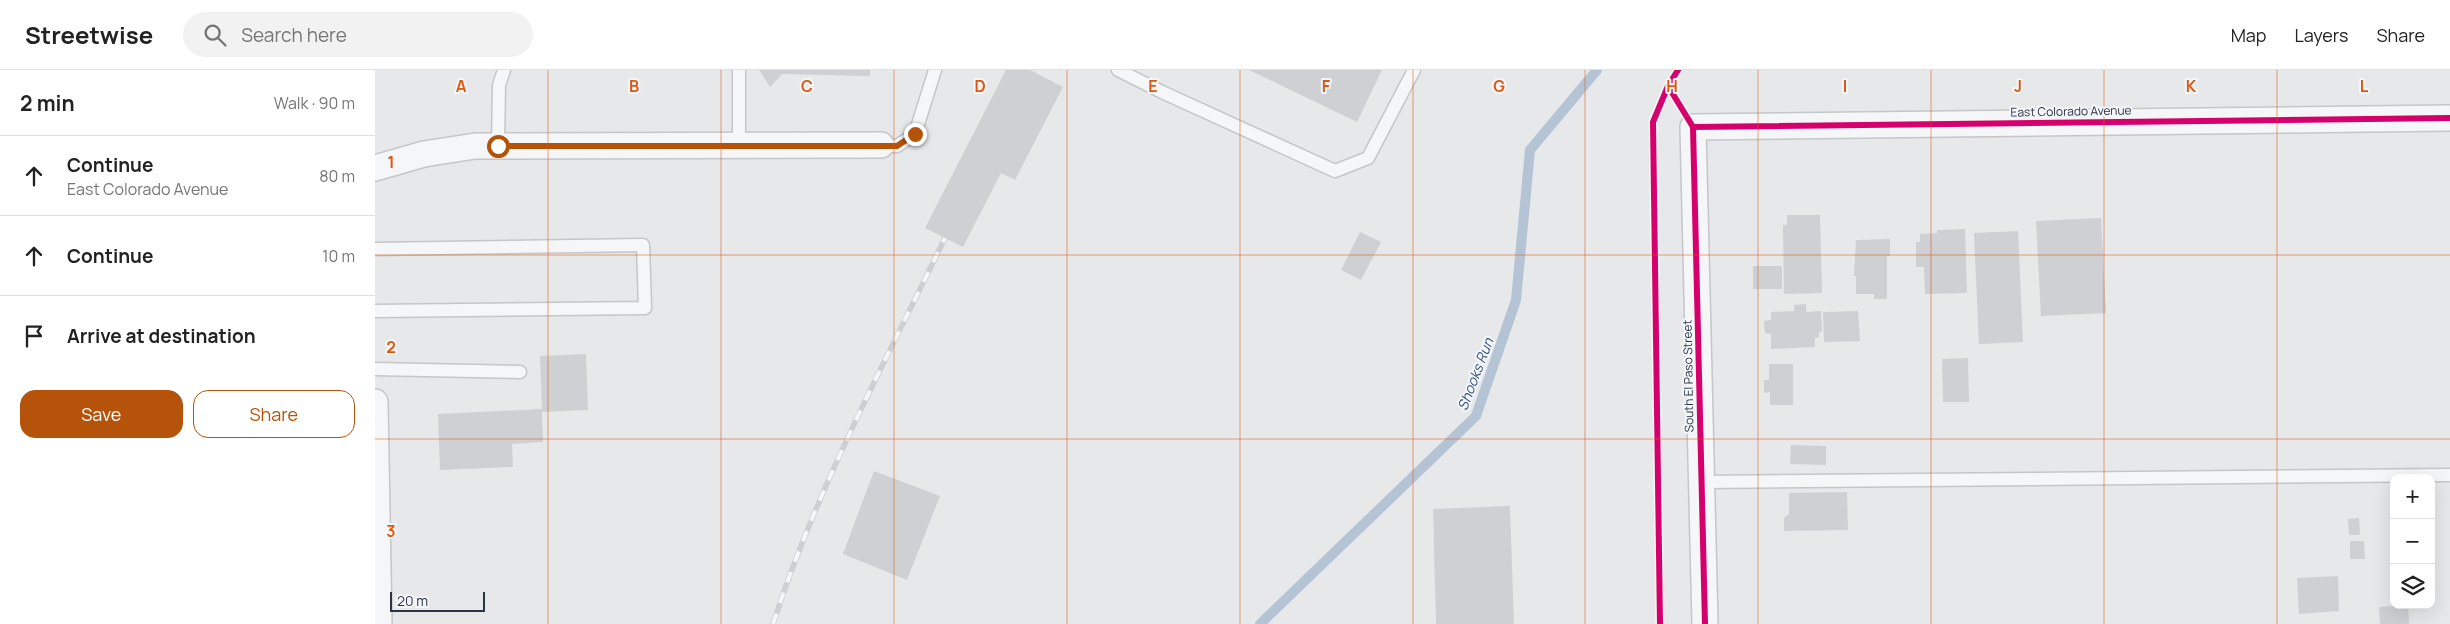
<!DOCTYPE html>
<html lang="en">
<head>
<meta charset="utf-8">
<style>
	:root { --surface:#fff; --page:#f2f2f2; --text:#222; --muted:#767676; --line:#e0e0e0; --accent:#b45309 }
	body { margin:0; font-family:Manrope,sans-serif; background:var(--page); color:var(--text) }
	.controls { position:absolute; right:15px; bottom:15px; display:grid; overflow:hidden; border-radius:10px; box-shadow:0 5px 20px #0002 }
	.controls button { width:45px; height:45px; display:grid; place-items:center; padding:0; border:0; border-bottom:1px solid var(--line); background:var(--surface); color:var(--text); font:25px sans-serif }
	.scale { position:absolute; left:15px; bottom:12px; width:95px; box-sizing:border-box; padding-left:5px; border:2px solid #2b3445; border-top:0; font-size:14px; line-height:18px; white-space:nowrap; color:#2b3445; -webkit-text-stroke:4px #f4f6f9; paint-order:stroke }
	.stop { position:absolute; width:15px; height:15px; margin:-11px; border:4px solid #b45309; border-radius:50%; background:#fff }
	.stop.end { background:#b45309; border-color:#fff; box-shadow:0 1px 5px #0008 }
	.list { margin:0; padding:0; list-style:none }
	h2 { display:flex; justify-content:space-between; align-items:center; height:65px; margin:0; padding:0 20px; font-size:21px }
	h2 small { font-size:16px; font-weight:400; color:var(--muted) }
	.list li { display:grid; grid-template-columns:32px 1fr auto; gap:15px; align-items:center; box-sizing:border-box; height:80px; padding:0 20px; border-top:1px solid var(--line) }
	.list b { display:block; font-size:19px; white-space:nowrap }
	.list p { margin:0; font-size:16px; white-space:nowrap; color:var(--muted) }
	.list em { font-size:16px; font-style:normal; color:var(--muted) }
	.actions { display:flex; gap:10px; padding:15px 20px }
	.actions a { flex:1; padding:11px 0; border:1px solid var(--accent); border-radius:15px; text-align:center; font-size:18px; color:var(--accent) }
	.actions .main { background:var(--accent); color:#fff }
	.icon { flex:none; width:28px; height:28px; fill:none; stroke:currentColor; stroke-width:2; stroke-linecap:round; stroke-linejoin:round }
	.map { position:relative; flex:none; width:2075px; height:554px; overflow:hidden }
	header { display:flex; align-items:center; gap:30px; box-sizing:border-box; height:70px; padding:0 25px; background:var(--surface); border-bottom:1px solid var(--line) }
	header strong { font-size:24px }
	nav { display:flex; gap:28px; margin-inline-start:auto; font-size:18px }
	.search { width:350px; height:45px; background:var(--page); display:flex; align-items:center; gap:12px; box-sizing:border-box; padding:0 18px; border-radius:28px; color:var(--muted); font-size:19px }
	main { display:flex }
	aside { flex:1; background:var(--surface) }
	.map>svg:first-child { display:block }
</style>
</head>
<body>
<header>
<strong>Streetwise</strong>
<div class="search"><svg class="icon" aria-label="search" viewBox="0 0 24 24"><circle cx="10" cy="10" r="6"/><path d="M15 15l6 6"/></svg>Search here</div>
<nav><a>Map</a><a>Layers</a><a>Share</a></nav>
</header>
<main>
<aside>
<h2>2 min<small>Walk · 90 m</small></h2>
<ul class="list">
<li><svg class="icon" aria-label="ahead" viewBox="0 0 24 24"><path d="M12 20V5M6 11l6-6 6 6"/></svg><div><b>Continue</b><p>East Colorado Avenue</p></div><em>80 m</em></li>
<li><svg class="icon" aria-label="ahead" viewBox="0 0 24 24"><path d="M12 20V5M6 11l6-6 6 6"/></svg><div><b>Continue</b></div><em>10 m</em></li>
<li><svg class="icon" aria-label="arrive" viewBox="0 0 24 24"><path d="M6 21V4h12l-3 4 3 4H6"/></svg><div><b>Arrive at destination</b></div></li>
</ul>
<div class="actions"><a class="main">Save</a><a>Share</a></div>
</aside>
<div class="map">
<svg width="2075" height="554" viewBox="0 0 2075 554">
	<rect width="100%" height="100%" fill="#e6e8ea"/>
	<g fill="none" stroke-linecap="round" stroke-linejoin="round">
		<path stroke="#b4c4d5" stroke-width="10" d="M 885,554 L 1101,346 L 1141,230 L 1155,80 L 1222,0"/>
	</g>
	<path fill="#ced0d3" d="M 384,0 L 495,0 L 495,6 L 407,4 L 395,17 Z
		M 631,0 L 655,0 L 688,17 L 640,110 L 626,103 L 588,177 L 550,158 Z
		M 874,0 L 1007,0 L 982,52 Z
		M 1412,145 L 1445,145 L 1447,223 L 1409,224 L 1408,155 L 1412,155 Z
		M 1726,148 L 1731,243 L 1666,246 L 1661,151 Z
		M 1590,159 L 1592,223 L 1550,224 L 1549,197 L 1541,197 L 1541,172 L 1545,172 L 1545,164 L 1562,163 L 1562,160 Z
		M 1643,161 L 1648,272 L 1604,274 L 1599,163 Z
		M 985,162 L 1006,172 L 986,210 L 966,200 Z
		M 1515,169 L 1515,186 L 1512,186 L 1512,229 L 1499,229 L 1499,224 L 1481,224 L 1481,206 L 1479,206 L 1481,170 Z
		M 1378,196 L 1407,196 L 1407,219 L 1378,219 Z
		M 1431,234 L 1431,242 L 1446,241 L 1447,262 L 1444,262 L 1444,267 L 1440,268 L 1440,277 L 1396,279 L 1396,264 L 1390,263 L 1389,251 L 1396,250 L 1396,242 L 1419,241 L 1419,235 Z
		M 1483,241 L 1485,271 L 1449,272 L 1448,242 Z
		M 211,284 L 213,340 L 167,342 L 168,372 L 137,374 L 138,397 L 65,400 L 63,344 L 167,339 L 165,286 Z
		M 1593,288 L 1594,332 L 1568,332 L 1567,289 Z
		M 1394,294 L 1418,294 L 1418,335 L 1395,335 L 1395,322 L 1389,323 L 1389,310 L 1394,310 Z
		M 1416,375 L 1451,376 L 1451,395 L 1415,394 Z
		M 499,401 L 565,426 L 532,510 L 468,484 Z
		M 1472,422 L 1473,460 L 1409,461 L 1409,448 L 1414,444 L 1414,423 Z
		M 1135,436 L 1139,554 L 1061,554 L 1058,439 Z
		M 1984,448 L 1985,465 L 1974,465 L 1973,449 Z
		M 1975,471 L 1989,471 L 1990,489 L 1975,489 Z
		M 1963,506 L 1964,541 L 1924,544 L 1922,508 Z
		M 2031,535 L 2033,535 L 2034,554 L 2005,554 L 2004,537 Z"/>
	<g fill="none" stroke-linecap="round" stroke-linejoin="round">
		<g stroke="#c4c6c8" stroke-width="15">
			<path id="lane" d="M 364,0 L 364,76
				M 743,0 L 787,22 L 960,101 L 993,88 L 1039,0
				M 506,75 L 522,76 L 540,64 L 560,0
				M 123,76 L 124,15 L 129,0
				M 0,179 L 268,175 L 270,238 L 0,241
				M 0,299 L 145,302
				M 1327,412 L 2075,405"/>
		</g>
		<g stroke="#c4c6c8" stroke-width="28">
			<path id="street" d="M 0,98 L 49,84 L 100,76 L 506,75
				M 0,332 L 4,554
				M 1330,554 L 1318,57 L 2075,48"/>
		</g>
		<use href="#lane" stroke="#f5f6f7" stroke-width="12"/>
		<use href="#street" stroke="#f5f6f7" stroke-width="25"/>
		<g stroke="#cecfd2" stroke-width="5.5">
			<path id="rail" d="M 398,554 C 441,420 509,294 570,168"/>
		</g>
		<use href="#rail" stroke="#f4f6f9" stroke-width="4" stroke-dasharray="11" stroke-linecap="butt"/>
		<g stroke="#f4f6f9" stroke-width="9">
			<path id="cycleway" d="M 1293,16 L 1318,57 L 1330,554
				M 1318,57 L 2075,48
				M 1285,554 L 1278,52 L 1293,16 L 1303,0"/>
		</g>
		<use href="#cycleway" stroke="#d6006c" stroke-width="6"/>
	</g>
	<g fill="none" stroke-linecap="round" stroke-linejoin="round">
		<path stroke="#b45309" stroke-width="6" d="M 123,76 L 522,76 L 540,64"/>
	</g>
	<path fill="none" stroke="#df570f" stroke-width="1" stroke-opacity="0.55" d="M 173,0 L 173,554M 346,0 L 346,554M 519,0 L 519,554M 692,0 L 692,554M 865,0 L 865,554M 1038,0 L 1038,554M 1210,0 L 1210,554M 1383,0 L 1383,554M 1556,0 L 1556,554M 1729,0 L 1729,554M 1902,0 L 1902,554M 0,185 L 2075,185M 0,369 L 2075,369"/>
	<g text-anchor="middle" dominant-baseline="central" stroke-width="4" stroke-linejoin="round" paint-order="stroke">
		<g font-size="12" fill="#2b3445" stroke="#f4f6f9">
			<text transform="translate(1696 41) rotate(-1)">East Colorado Avenue</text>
			<text transform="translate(1313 306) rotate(-91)">South El Paso Street</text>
		</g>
		<g font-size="14" font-style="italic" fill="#34527a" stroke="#f4f6f9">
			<text transform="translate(1100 304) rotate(-69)">Shooks Run</text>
		</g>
	</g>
	<g font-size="16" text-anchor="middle" font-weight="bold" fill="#df570f" stroke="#f4f6f9" stroke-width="4" stroke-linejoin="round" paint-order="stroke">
		<text x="86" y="22">A</text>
		<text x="259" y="22">B</text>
		<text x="432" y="22">C</text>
		<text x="605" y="22">D</text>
		<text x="778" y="22">E</text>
		<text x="951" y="22">F</text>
		<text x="1124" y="22">G</text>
		<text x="1297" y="22">H</text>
		<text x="1470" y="22">I</text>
		<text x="1643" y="22">J</text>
		<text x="1816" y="22">K</text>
		<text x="1989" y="22">L</text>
		<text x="16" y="98">1</text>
		<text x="16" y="283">2</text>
		<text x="16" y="467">3</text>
	</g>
</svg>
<div class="controls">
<button>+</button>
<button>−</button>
<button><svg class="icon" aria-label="layers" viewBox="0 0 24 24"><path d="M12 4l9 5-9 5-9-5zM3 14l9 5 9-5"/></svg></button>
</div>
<div class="scale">20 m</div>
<div class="stop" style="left:123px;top:76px"></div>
<div class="stop end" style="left:540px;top:64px"></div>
</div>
</main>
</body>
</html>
